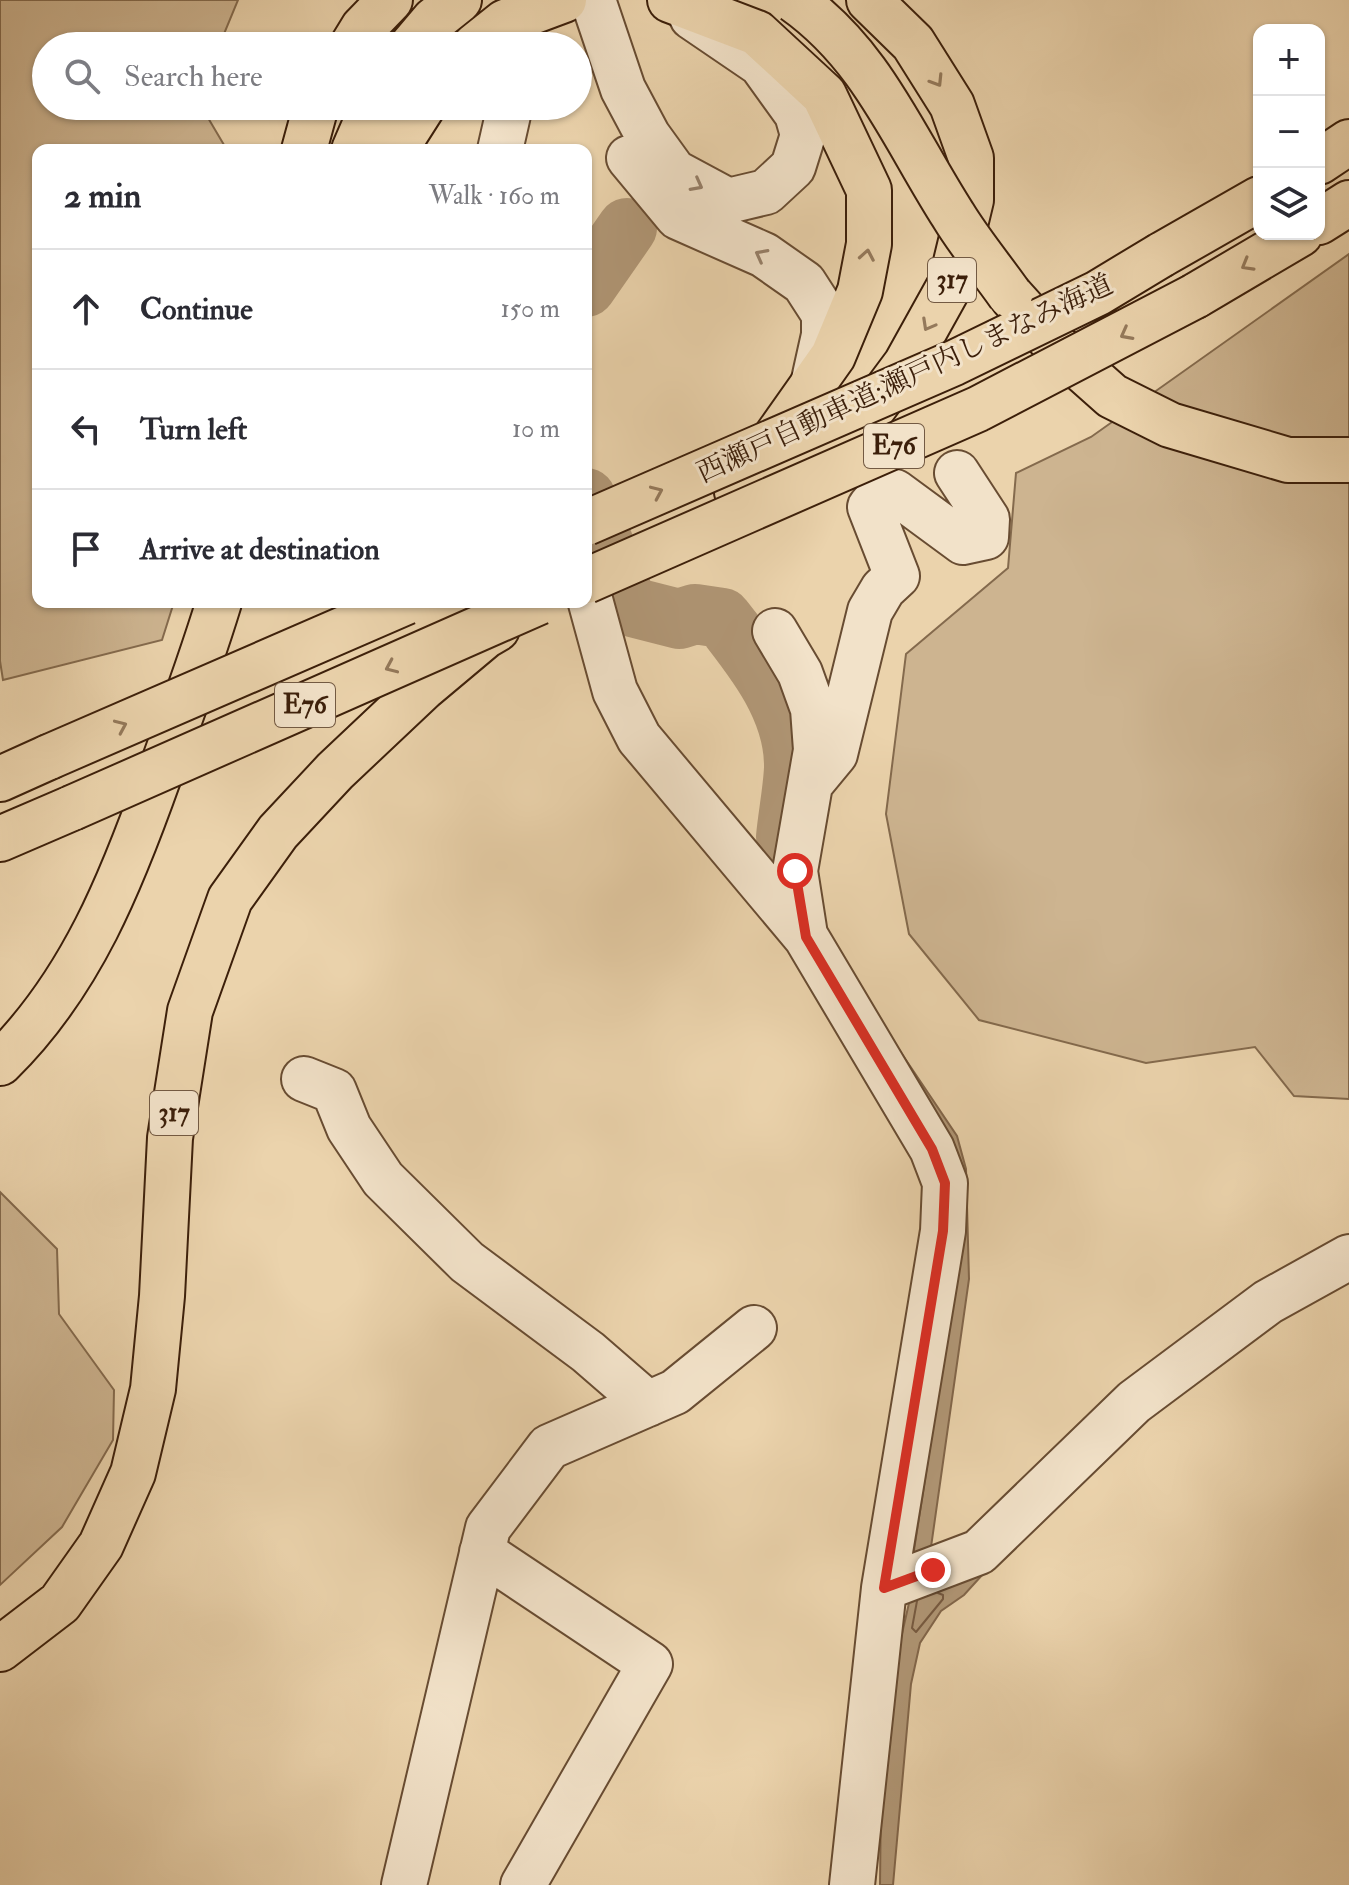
<!DOCTYPE html>
<html lang="en">
<head>
<meta charset="utf-8">
<style>
	:root { --surface:#fff; --page:#f2f2f3; --text:#2b2b33; --muted:#7c7c81; --line:#e1e1e2 }
	body { margin:0; font-family:"IM FELL Double Pica","Noto Serif JP",serif; background:var(--page); color:var(--text) }
	.controls { position:absolute; right:24px; top:24px; display:grid; overflow:hidden; border-radius:16px; box-shadow:0 2px 6px #0004 }
	.controls button { width:72px; height:72px; display:grid; place-items:center; padding:0; border:0; border-bottom:2px solid var(--line); background:var(--surface); color:var(--text); font:40px sans-serif }
	.stop { position:absolute; width:24px; height:24px; margin:-18px; border:6px solid #d93025; border-radius:50%; background:#fff }
	.stop.end { background:#d93025; border-color:#fff; box-shadow:0 2px 8px #0008 }
	.list { margin:0; padding:0; list-style:none }
	h2 { display:flex; justify-content:space-between; align-items:center; height:104px; margin:0; padding:0 32px; font-size:34px }
	h2 small { font-size:26px; font-weight:400; color:var(--muted) }
	.list li { display:grid; grid-template-columns:52px 1fr auto; gap:24px; align-items:center; box-sizing:border-box; height:120px; padding:0 32px; border-top:2px solid var(--line) }
	.list b { display:block; font-size:30px; white-space:nowrap }
	.list em { font-size:26px; font-style:normal; color:var(--muted) }
	.icon { flex:none; width:44px; height:44px; fill:none; stroke:currentColor; stroke-width:2; stroke-linecap:round; stroke-linejoin:round }
	.map { position:relative; flex:none; width:1349px; height:1885px; overflow:hidden }
	.search { position:absolute; background:var(--surface); box-shadow:0 2px 6px #0004; left:32px; top:32px; width:560px; height:88px; display:flex; align-items:center; gap:20px; box-sizing:border-box; padding:0 28px; border-radius:44px; color:var(--muted); font-size:30px }
	.panel { position:absolute; background:var(--surface); box-shadow:0 2px 6px #0004; left:32px; top:144px; width:560px; height:464px; border-radius:16px }
	.map>svg:first-child { display:block }
</style>
</head>
<body>
<div class="map">
<svg width="1349" height="1885" viewBox="0 0 1349 1885">
	<rect width="100%" height="100%" fill="#ebd3ac"/>
	<filter id="stains"><feTurbulence type="fractalNoise" baseFrequency=".0025" numOctaves="4"/><feColorMatrix values="0 0 0 0 .2 0 0 0 0 .09 0 0 0 0 .02 0 0 0 .5 -.17"/></filter>
	<radialGradient id="worn" r=".72"><stop offset=".6" stop-color="#630" stop-opacity="0"/><stop offset="1" stop-color="#630" stop-opacity=".3"/></radialGradient>
	<path fill="#cdb490" stroke="#846a4d" stroke-width="2" d="M 0,0 L 238,0 L 219,46 L 46,46 L 46,106 L 201,106 L 227,150 L 38,150 L 38,602 L 174,602 L 162,640 L 3,680 L 0,661 Z
		M 1349,254 L 1349,1099 L 1294,1096 L 1255,1047 L 1146,1063 L 979,1020 L 909,934 L 886,814 L 906,654 L 1008,568 L 1016,473 L 1091,437 Z
		M 0,1192 L 57,1249 L 59,1314 L 114,1390 L 113,1440 L 62,1527 L 0,1585 Z"/>
	<path fill="#b09675" stroke="#82664a" stroke-width="2" d="M 838,959 L 957,1136 L 966,1169 L 969,1279 L 931,1547 L 983,1565 L 983,1574 L 964,1595 L 941,1611 L 920,1643 L 911,1684 L 893,1885 L 880,1885 L 881,1798 L 891,1682 L 909,1603 L 912,1563 L 946,1344 L 956,1247 Z"/>
	<g fill="none" stroke-linecap="round" stroke-linejoin="round">
		<path stroke="#765a40" stroke-width="2" d="M 917,1601 L 912,1628 L 916,1632 L 943,1599 L 943,1595 L 938,1593"/>
		<path stroke="#b09675" stroke-width="60" d="M 586,287 L 627,228
			M 586,498 L 628,606 L 679,619 L 695,614 L 722,618 C 756,661 795,710 794,768 C 793,791 788,815 786,837"/>
		<g stroke="#684c32" stroke-width="48">
			<path id="minor" d="M 593,0 L 623,89 L 648,136 L 674,172 L 728,201 L 766,192 L 793,167 L 803,135 L 797,114 L 761,64 L 692,17
				M 500,150 L 510,106
				M 629,158 L 678,217 L 764,255 L 804,283 L 824,314 L 824,335 L 814,380
				M 586,585 L 615,691 L 639,738 L 806,937 L 932,1149 L 945,1183 L 943,1231 L 884,1588 L 852,1885
				M 775,631 L 800,673 L 813,709 L 816,750 L 795,871 L 805,935
				M 811,783 L 835,754 L 870,611 L 883,589 L 897,576 L 870,507 L 881,494 L 895,492 L 963,542 L 986,537 L 987,519 L 957,473
				M 304,1079 L 334,1091 L 349,1128 L 383,1179 L 467,1262 L 588,1352 L 648,1404
				M 482,1552 L 650,1664 L 523,1885
				M 884,1588 L 979,1552 L 1134,1402 L 1268,1302 L 1349,1257
				M 404,1885 L 488,1528 L 549,1447 L 675,1392 L 754,1328"/>
		</g>
		<g stroke="#3c1f0a" stroke-width="48">
			<path id="highway" d="M 670,0 L 757,33 L 824,95 L 869,190 L 869,244 L 860,291 L 833,356 L 737,492
				M 352,46 L 363,28 L 390,0
				M 412,46 L 434,20 L 459,0
				M 475,46 L 505,22 L 564,0
				M 304,150 L 316,106
				M 354,150 L 373,106
				M 395,150 L 423,106
				M 1319,162 L 1349,142
				M 1319,222 L 1349,203
				M 1161,255 L 1259,199
				M 1195,296 L 1300,234
				M 1012,297 L 1058,348 L 1112,396 L 1170,425 L 1288,460 L 1349,460
				M 796,466 L 848,442 L 906,364 L 951,283 L 971,200 L 971,158 L 952,105 L 913,43 L 869,0
				M 0,779 L 49,757
				M 0,839 L 72,808
				M 0,1063 C 81,984 122,880 159,776 C 180,718 201,661 219,602
				M 0,1649 L 60,1603 L 101,1545 L 133,1473 L 153,1389 L 162,1296 L 170,1138 L 190,1011 L 230,899 L 278,832 L 335,771 L 423,688 L 485,636 L 497,629"/>
		</g>
		<use href="#minor" stroke="#f2e2c9" stroke-width="44"/>
		<use href="#highway" stroke="#ebd3ac" stroke-width="44"/>
		<g stroke="#3c1f0a" stroke-width="48" stroke-linecap="butt">
			<path id="highway-bridge" d="M 794,0 C 872,55 903,137 953,215 C 970,243 991,268 1010,295
				M 586,523 L 954,363 L 1098,293 L 1161,255
				M 586,581 L 978,409 L 1195,296
				M 49,757 L 406,602
				M 72,808 L 539,602"/>
		</g>
		<use href="#highway-bridge" stroke="#ebd3ac" stroke-width="44"/>
	</g>
	<defs><path id="oneway-chevron" d="M-2-3.5L2.5 0L-2 3.5" fill="none" stroke-width="1.6" stroke-linecap="round" stroke-linejoin="round" transform="scale(2)"/></defs>
	<g stroke="#94795b">
		<use href="#oneway-chevron" transform="translate(937 81) rotate(58)"/>
		<use href="#oneway-chevron" transform="translate(867 255) rotate(-80)"/>
		<use href="#oneway-chevron" transform="translate(1247 265) rotate(150)"/>
		<use href="#oneway-chevron" transform="translate(928 325) rotate(119)"/>
		<use href="#oneway-chevron" transform="translate(1126 334) rotate(152)"/>
		<use href="#oneway-chevron" transform="translate(657 492) rotate(-24)"/>
		<use href="#oneway-chevron" transform="translate(391 667) rotate(156)"/>
		<use href="#oneway-chevron" transform="translate(121 726) rotate(-24)"/>
	</g>
	<g stroke="#97806a">
		<use href="#oneway-chevron" transform="translate(697 185) rotate(28)"/>
		<use href="#oneway-chevron" transform="translate(761 255) rotate(-152)"/>
	</g>
	<g fill="none" stroke-linecap="round" stroke-linejoin="round">
		<path stroke="#d93025" stroke-width="10" d="M 795,871 L 806,937 L 932,1149 L 945,1183 L 943,1231 L 884,1588 L 933,1570"/>
	</g>
	<g text-anchor="middle" dominant-baseline="central" stroke-width="6" stroke-linejoin="round" paint-order="stroke">
		<g fill="#f2e2c9" stroke="#735a43" stroke-width="2">
			<rect x="928" y="258" width="48" height="44" rx="6"/>
			<rect x="864" y="424" width="60" height="44" rx="6"/>
			<rect x="275" y="683" width="60" height="44" rx="6"/>
			<rect x="150" y="1091" width="48" height="44" rx="6"/>
		</g>
		<g font-size="26" font-weight="bold" fill="#3c1f0a">
			<text x="952" y="280">317</text>
			<text x="894" y="446">E76</text>
			<text x="305" y="705">E76</text>
			<text x="174" y="1113">317</text>
		</g>
		<g font-size="28" fill="#3c1f0a" stroke="#f2e2c9">
			<text transform="translate(905 379) rotate(-25)">西瀬戸自動車道;瀬戸内しまなみ海道</text>
		</g>
	</g>
	<rect width="100%" height="100%" filter="url(#stains)"/>
	<rect width="100%" height="100%" fill="url(#worn)"/>
</svg>
<div class="controls">
<button>+</button>
<button>−</button>
<button><svg class="icon" aria-label="layers" viewBox="0 0 24 24"><path d="M12 4l9 5-9 5-9-5zM3 14l9 5 9-5"/></svg></button>
</div>
<div class="stop" style="left:795px;top:871px"></div>
<div class="stop end" style="left:933px;top:1570px"></div>
<div class="search"><svg class="icon" aria-label="search" viewBox="0 0 24 24"><circle cx="10" cy="10" r="6"/><path d="M15 15l6 6"/></svg>Search here</div>
<section class="panel">
<h2>2 min<small>Walk · 160 m</small></h2>
<ul class="list">
<li><svg class="icon" aria-label="ahead" viewBox="0 0 24 24"><path d="M12 20V5M6 11l6-6 6 6"/></svg><div><b>Continue</b></div><em>150 m</em></li>
<li><svg class="icon" aria-label="left" viewBox="0 0 24 24"><path d="M17 20v-9H6M10 6l-5 5 5 5"/></svg><div><b>Turn left</b></div><em>10 m</em></li>
<li><svg class="icon" aria-label="arrive" viewBox="0 0 24 24"><path d="M6 21V4h12l-3 4 3 4H6"/></svg><div><b>Arrive at destination</b></div></li>
</ul>
</section>
</div>
</body>
</html>
